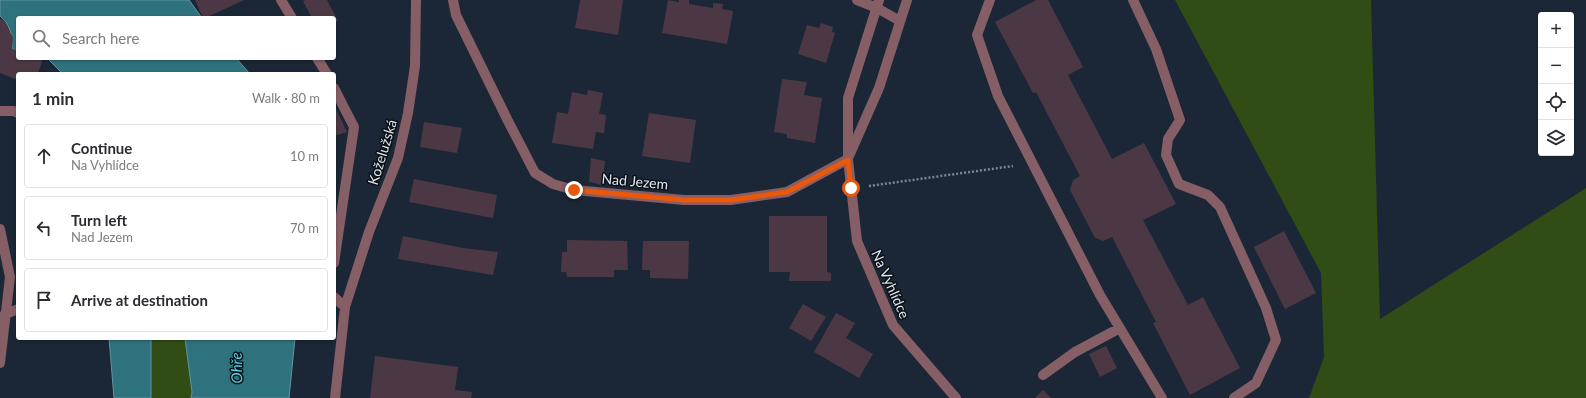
<!DOCTYPE html>
<html lang="en">
<head>
<meta charset="utf-8">
<style>
	:root { --surface:#fff; --page:#f7f7f7; --text:#2b2b33; --muted:#7c7c81; --line:#e1e1e2 }
	body { margin:0; font-family:Lato,sans-serif; background:var(--page); color:var(--text) }
	.controls { position:absolute; right:12px; top:12px; display:grid; overflow:hidden; border-radius:4px; box-shadow:0 1px 3px #0004 }
	.controls button { width:36px; height:36px; display:grid; place-items:center; padding:0; border:0; border-bottom:1px solid var(--line); background:var(--surface); color:var(--text); font:20px sans-serif }
	.stop { position:absolute; width:12px; height:12px; margin:-9px; border:3px solid #ea580c; border-radius:50%; background:#fff }
	.stop.end { background:#ea580c; border-color:#fff; box-shadow:0 1px 4px #0008 }
	.list { margin:0; padding:0; list-style:none }
	h2 { display:flex; justify-content:space-between; align-items:center; height:52px; margin:0; padding:0 16px; font-size:17px }
	h2 small { font-size:13px; font-weight:400; color:var(--muted) }
	.list li { display:grid; grid-template-columns:26px 1fr auto; gap:12px; align-items:center; box-sizing:border-box; height:64px; margin:0 8px 8px; padding:0 8px; border:1px solid var(--line); border-radius:4px }
	.list b { display:block; font-size:15px; white-space:nowrap }
	.list p { margin:0; font-size:13px; white-space:nowrap; color:var(--muted) }
	.list em { font-size:13px; font-style:normal; color:var(--muted) }
	.icon { flex:none; width:22px; height:22px; fill:none; stroke:currentColor; stroke-width:2; stroke-linecap:round; stroke-linejoin:round }
	.map { position:relative; flex:none; width:1586px; height:398px; overflow:hidden }
	.search { position:absolute; background:var(--surface); box-shadow:0 1px 3px #0004; left:16px; top:16px; width:320px; height:44px; display:flex; align-items:center; gap:10px; box-sizing:border-box; padding:0 14px; border-radius:4px; color:var(--muted); font-size:15px }
	.panel { position:absolute; background:var(--surface); box-shadow:0 1px 3px #0004; left:16px; top:72px; width:320px; height:268px; border-radius:4px }
	.map>svg:first-child { display:block }
</style>
</head>
<body>
<div class="map">
<svg width="1586" height="398" viewBox="0 0 1586 398">
	<rect width="100%" height="100%" fill="#1b2736"/>
	<path fill="#314c15" d="M 1175,0 L 1371,0 L 1380,319 L 1586,188 L 1586,398 L 1309,398 L 1324,357 L 1321,273 Z
		M 151,338 L 185,338 L 192,392 L 191,398 L 151,398 Z"/>
	<path fill="#2e727e" stroke="#6395a1" d="M 0,0 L 189,0 L 202,18 L 18,18 L 18,50 L 12,49 C 13,37 10,24 0,16 Z
		M 47,58 L 236,58 L 250,74 L 63,74 Z
		M 109,338 L 151,338 L 151,398 L 114,398 Z
		M 185,338 L 295,338 L 289,398 L 191,398 L 192,392 Z"/>
	<path fill="#4c3844" d="M 195,0 L 244,0 L 205,18 L 203,18 Z
		M 306,0 L 327,0 L 338,21 L 334,22 L 334,18 L 312,18 L 303,1 Z
		M 580,0 L 623,0 L 618,35 L 575,28 Z
		M 668,0 L 679,2 L 679,0 L 689,0 L 689,4 L 713,8 L 713,3 L 723,4 L 722,9 L 733,11 L 727,44 L 662,33 Z
		M 1036,0 L 1048,0 L 1083,67 L 1068,75 L 1112,159 L 1144,143 L 1176,204 L 1143,220 L 1188,305 L 1203,297 L 1240,368 L 1190,395 L 1153,323 L 1156,322 L 1112,237 L 1103,241 L 1095,238 L 1070,190 L 1073,180 L 1080,176 L 1036,92 L 1033,93 L 995,22 Z
		M 0,19 L 4,20 L 13,38 L 12,49 L 18,50 L 18,58 L 43,58 L 38,74 L 18,74 L 18,80 L 0,73 Z
		M 821,23 L 833,27 L 832,32 L 835,33 L 826,63 L 798,54 L 807,25 L 819,28 Z
		M 782,79 L 807,82 L 804,95 L 822,98 L 815,143 L 787,138 L 787,134 L 774,132 Z
		M 588,90 L 603,93 L 599,114 L 606,115 L 604,133 L 596,132 L 593,149 L 552,143 L 557,112 L 568,114 L 572,92 L 587,95 Z
		M 334,105 L 347,132 L 334,136 Z
		M 649,113 L 696,120 L 690,163 L 642,156 Z
		M 424,122 L 462,128 L 457,153 L 420,147 Z
		M 591,158 L 605,161 L 602,185 L 589,182 Z
		M 414,179 L 497,195 L 493,218 L 409,202 Z
		M 769,216 L 827,216 L 827,272 L 831,273 L 831,281 L 789,281 L 790,272 L 769,272 Z
		M 1284,231 L 1316,293 L 1285,309 L 1254,247 Z
		M 403,236 L 463,248 L 498,252 L 493,275 L 398,259 Z
		M 567,240 L 627,241 L 628,270 L 614,270 L 614,277 L 567,277 L 566,272 L 561,272 L 562,252 L 567,252 Z
		M 643,241 L 689,241 L 688,279 L 650,278 L 650,270 L 642,270 Z
		M 803,304 L 826,317 L 811,341 L 789,328 Z
		M 836,313 L 855,323 L 846,338 L 873,354 L 859,378 L 814,352 Z
		M 1106,346 L 1117,368 L 1100,377 L 1089,354 Z
		M 375,356 L 458,367 L 455,390 L 472,392 L 471,398 L 370,398 Z
		M 1043,390 L 1051,398 L 1035,398 Z"/>
	<g fill="none" stroke-linecap="round" stroke-linejoin="round">
		<path stroke="#7c8693" stroke-width="2.5" stroke-dasharray="2 2" stroke-linecap="butt" d="M 869,186 L 1013,166"/>
		<path stroke="#865e65" stroke-width="10" d="M 281,0 L 292,18
			M 453,0 L 456,15 L 508,121 L 535,173 L 553,184 L 574,190 L 684,200 L 731,200 L 787,192 L 848,159
			M 857,0 L 877,8 L 900,21
			M 879,0 L 848,98 L 848,159 L 857,241 L 893,325 L 956,398
			M 990,0 L 977,35 L 998,96 L 1100,295 L 1162,398
			M 1133,0 L 1156,49 L 1180,120 L 1168,139 L 1166,155 L 1179,184 L 1208,195 L 1220,207 L 1266,308 L 1276,340 L 1256,383 L 1234,398
			M 317,58 L 327,74
			M 334,88 L 354,127 L 334,263
			M 0,111 L 14,111 L 18,113
			M 849,156 L 879,88 L 907,0
			M 0,229 L 10,277 L 0,363
			M 334,297 L 345,307
			M 4,315 L 18,309
			M 1043,375 L 1075,352 L 1120,328
			M 335,398 L 345,307 L 369,232 L 398,158 L 408,113 L 415,66 L 416,0"/>
	</g>
	<g fill="none" stroke-linecap="round" stroke-linejoin="round">
		<path stroke="#ea580c" stroke-width="5" d="M 574,190 L 684,200 L 731,200 L 787,192 L 848,160 L 851,188"/>
	</g>
	<g text-anchor="middle" dominant-baseline="central" stroke-width="3" stroke-linejoin="round" paint-order="stroke">
		<g font-size="14" fill="#e0e8f2" stroke="#0a1016">
			<text transform="translate(382 152) rotate(-73)">Koželužská</text>
			<text transform="translate(635 181) rotate(5)">Nad Jezem</text>
			<text transform="translate(891 284) rotate(66)">Na Vyhlídce</text>
		</g>
		<g font-size="15" font-style="italic" fill="#51d5ec" stroke="#0a1016">
			<text transform="translate(236 368) rotate(-91)">Ohře</text>
		</g>
	</g>
</svg>
<div class="controls">
<button>+</button>
<button>−</button>
<button><svg class="icon" aria-label="locate" viewBox="0 0 24 24"><circle cx="12" cy="12" r="6"/><path d="M12 2v4M12 18v4M2 12h4M18 12h4"/></svg></button>
<button><svg class="icon" aria-label="layers" viewBox="0 0 24 24"><path d="M12 4l9 5-9 5-9-5zM3 14l9 5 9-5"/></svg></button>
</div>
<div class="stop" style="left:851px;top:188px"></div>
<div class="stop end" style="left:574px;top:190px"></div>
<div class="search"><svg class="icon" aria-label="search" viewBox="0 0 24 24"><circle cx="10" cy="10" r="6"/><path d="M15 15l6 6"/></svg>Search here</div>
<section class="panel">
<h2>1 min<small>Walk · 80 m</small></h2>
<ul class="list">
<li><svg class="icon" aria-label="ahead" viewBox="0 0 24 24"><path d="M12 20V5M6 11l6-6 6 6"/></svg><div><b>Continue</b><p>Na Vyhlídce</p></div><em>10 m</em></li>
<li><svg class="icon" aria-label="left" viewBox="0 0 24 24"><path d="M17 20v-9H6M10 6l-5 5 5 5"/></svg><div><b>Turn left</b><p>Nad Jezem</p></div><em>70 m</em></li>
<li><svg class="icon" aria-label="arrive" viewBox="0 0 24 24"><path d="M6 21V4h12l-3 4 3 4H6"/></svg><div><b>Arrive at destination</b></div></li>
</ul>
</section>
</div>
</body>
</html>
